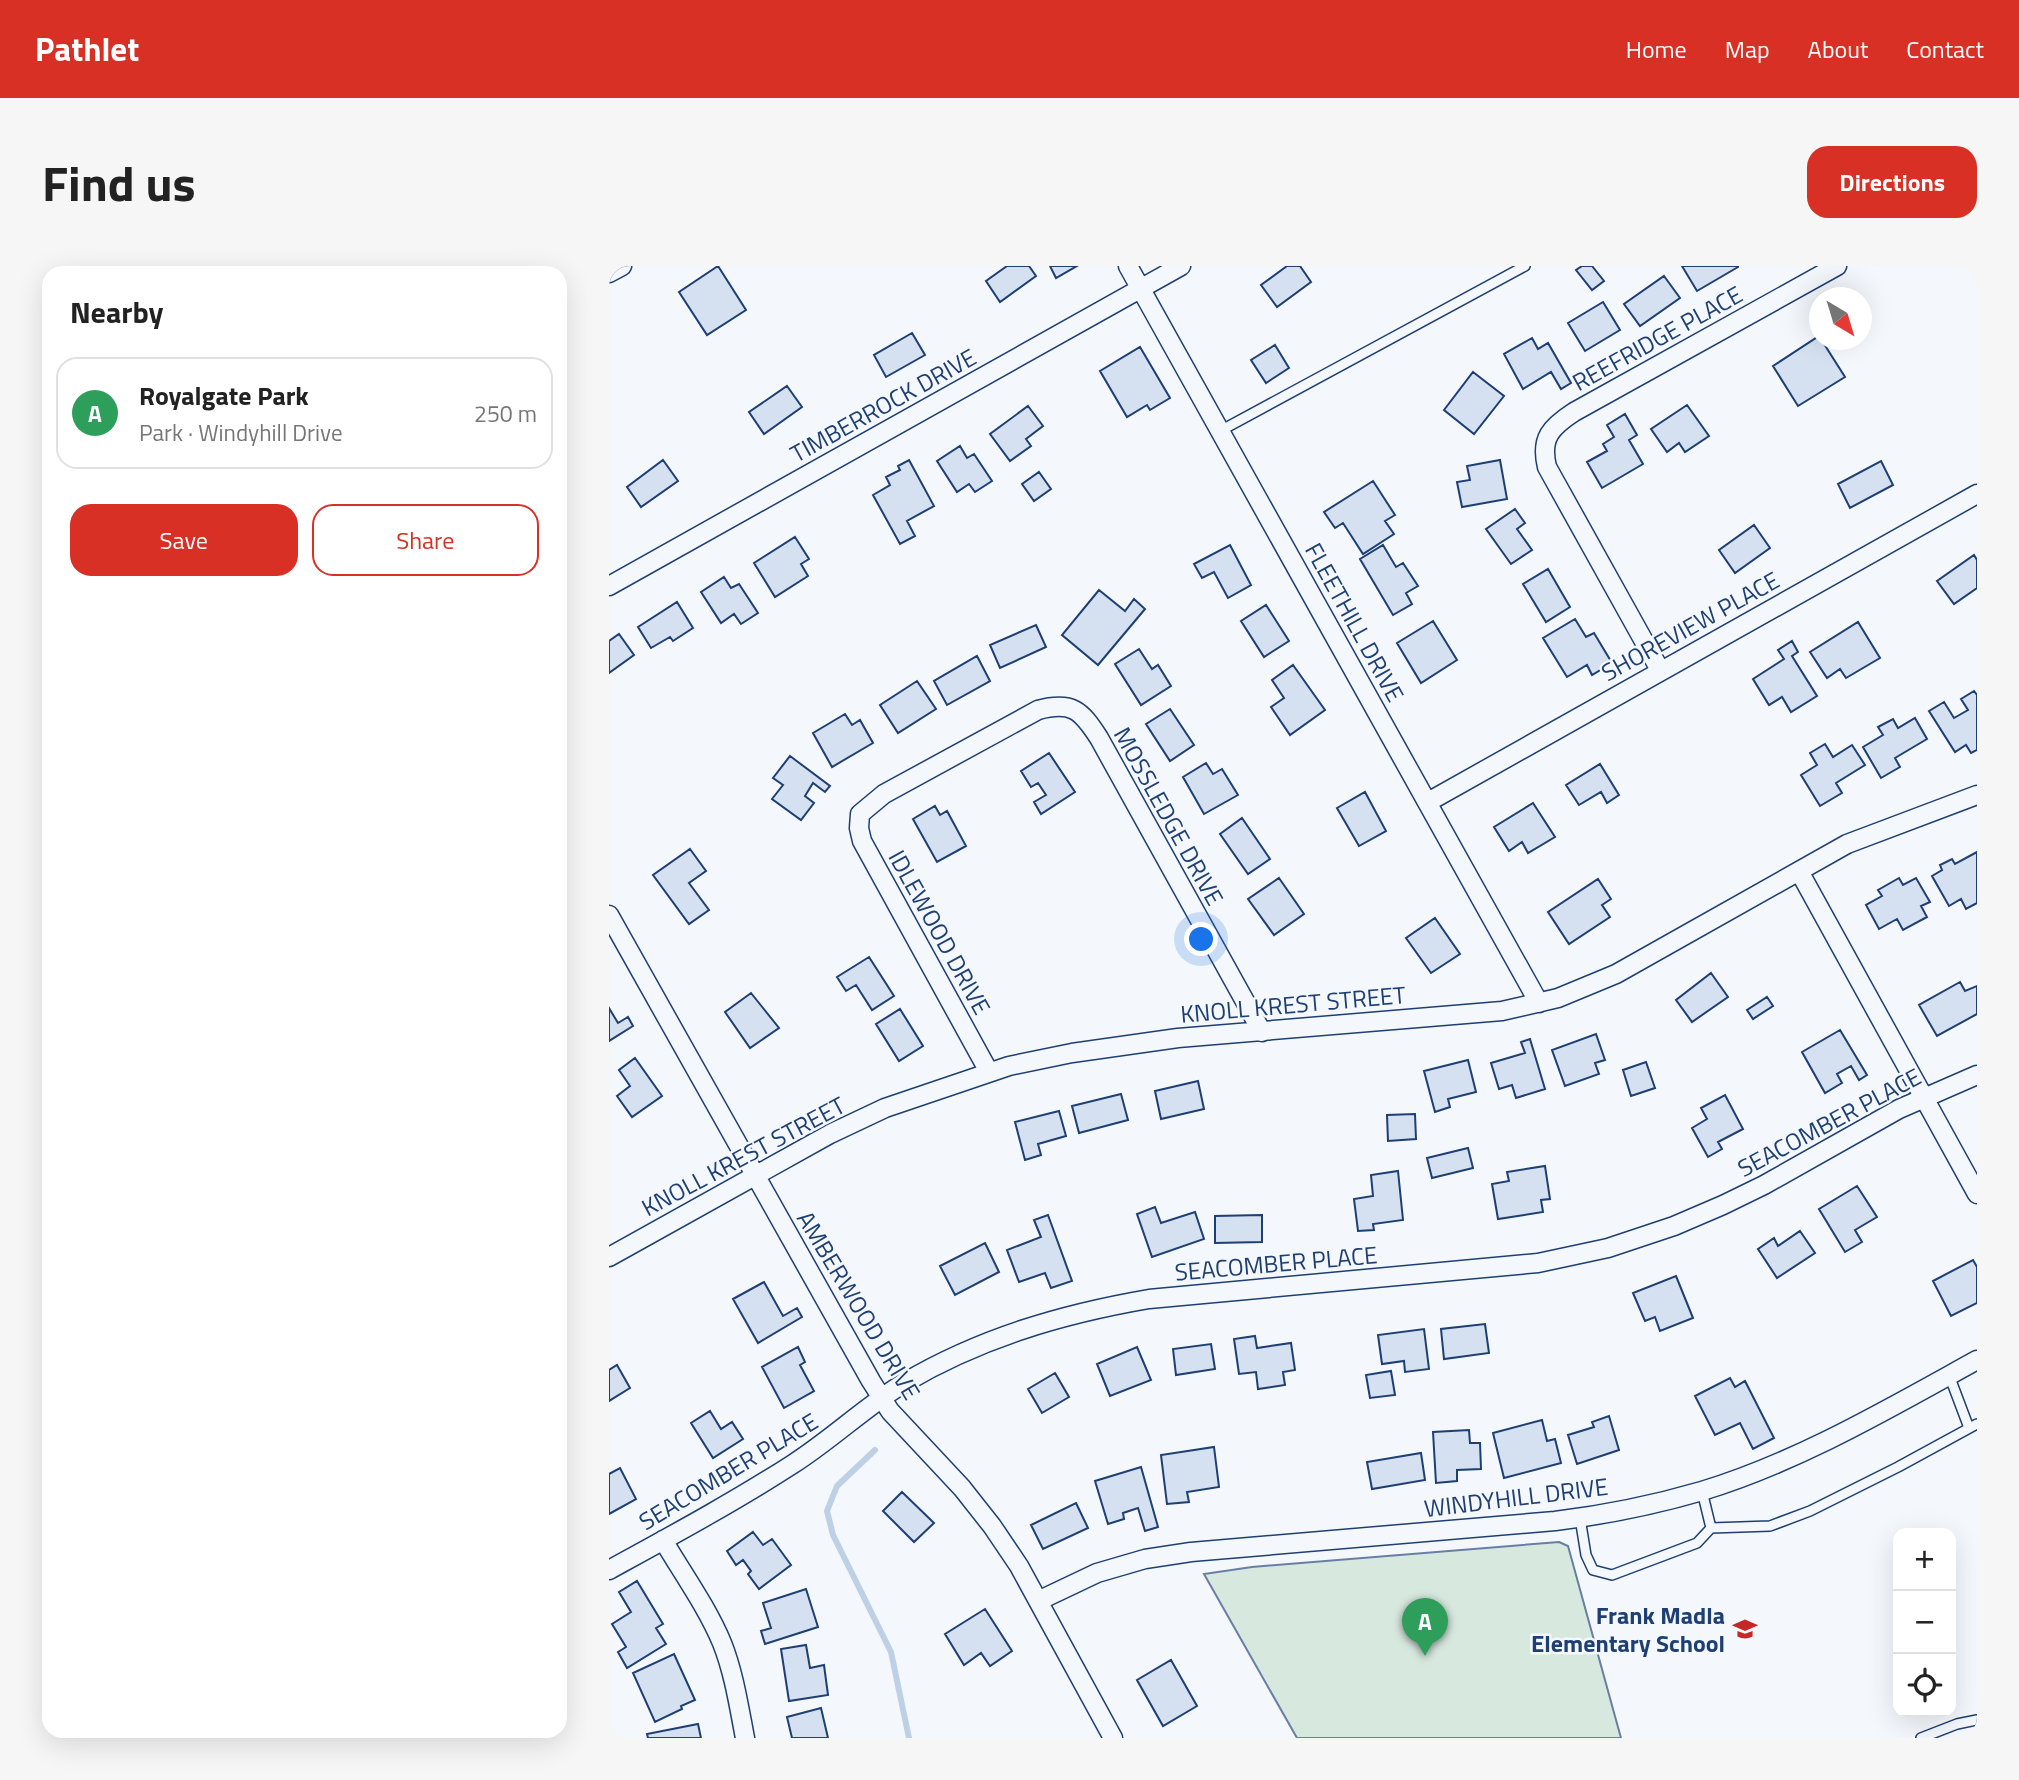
<!DOCTYPE html>
<html lang="en">
<head>
<meta charset="utf-8">
<style>
	:root { --surface:#fff; --page:#f6f6f6; --text:#222; --muted:#767676; --line:#e0e0e0; --accent:#d93025 }
	body { margin:0; font-family:"Titillium Web",sans-serif; background:var(--page); color:var(--text) }
	.controls { position:absolute; right:21px; bottom:21px; display:grid; overflow:hidden; border-radius:14px; box-shadow:0 7px 28px #0002 }
	.controls button { width:63px; height:63px; display:grid; place-items:center; padding:0; border:0; border-bottom:2px solid var(--line); background:var(--surface); color:var(--text); font:35px sans-serif }
	.compass { position:absolute; left:1200px; top:21px; width:63px; height:63px; border-radius:50%; background:var(--surface); box-shadow:0 7px 28px #0002; rotate:142deg }
	.you { position:absolute; left:593px; top:674px; width:24px; height:24px; margin:-18px; border:5px solid #fff; border-radius:50%; background:#1a73e8; box-shadow:0 0 0 10px #1a73e833 }
	.badge { display:grid; place-items:center; width:46px; height:46px; border-radius:50%; background:var(--accent); color:#fff; font-size:23px; font-weight:700 }
	.pin { position:absolute; translate:-50% -58px; filter:drop-shadow(0 2px 4px #0008) }
	.pin::after { content:''; position:absolute; top:37px; width:24px; height:21px; background:inherit; clip-path:polygon(0 0,100% 0,50% 100%) }
	.list { margin:0; padding:0; list-style:none }
	h2 { display:flex; justify-content:space-between; align-items:center; height:91px; margin:0; padding:0 28px; font-size:30px }
	h2 small { font-size:23px; font-weight:400; color:var(--muted) }
	.list li { display:grid; grid-template-columns:46px 1fr auto; gap:21px; align-items:center; box-sizing:border-box; height:112px; margin:0 14px 14px; padding:0 14px; border:2px solid var(--line); border-radius:21px }
	.list b { display:block; font-size:26px; white-space:nowrap }
	.list p { margin:0; font-size:23px; white-space:nowrap; color:var(--muted) }
	.list em { font-size:23px; font-style:normal; color:var(--muted) }
	.actions { display:flex; gap:14px; padding:21px 28px }
	.actions a { flex:1; padding:16px 0; border:2px solid var(--accent); border-radius:21px; text-align:center; font-size:24px; color:var(--accent) }
	.actions .main { background:var(--accent); color:#fff }
	.icon { flex:none; width:38px; height:38px; fill:none; stroke:currentColor; stroke-width:2; stroke-linecap:round; stroke-linejoin:round }
	.map { position:relative; flex:none; width:1368px; height:1472px; overflow:hidden; border-radius:21px }
	header { display:flex; align-items:center; gap:42px; box-sizing:border-box; height:98px; padding:0 35px; background:var(--accent); color:#fff }
	header strong { font-size:33px }
	nav { display:flex; gap:38px; margin-inline-start:auto; font-size:24px }
	.intro { display:flex; align-items:center; justify-content:space-between; box-sizing:border-box; height:168px; padding:0 42px }
	h1 { margin:0; font-size:49px }
	.button { padding:18px 32px; border-radius:21px; background:var(--accent); color:#fff; font-size:24px; font-weight:700 }
	main { display:flex; gap:42px; padding:0 42px }
	aside { flex:1; background:var(--surface); border-radius:21px; box-shadow:0 7px 28px #0002 }
	.map>svg:first-child { display:block }
</style>
</head>
<body>
<header>
<strong>Pathlet</strong>
<nav><a>Home</a><a>Map</a><a>About</a><a>Contact</a></nav>
</header>
<div class="intro"><h1>Find us</h1><a class="button">Directions</a></div>
<main>
<aside>
<h2>Nearby<small></small></h2>
<ul class="list">
<li><span class="badge" style="background:#2e9e5b">A</span><div><b>Royalgate Park</b><p>Park · Windyhill Drive</p></div><em>250 m</em></li>
</ul>
<div class="actions"><a class="main">Save</a><a>Share</a></div>
</aside>
<div class="map">
<svg width="1368" height="1472" viewBox="0 0 1368 1472">
	<rect width="100%" height="100%" fill="#f4f7fb"/>
	<path fill="#d7e8df" stroke="#687fa3" stroke-width="2" d="M 950,1276 L 959,1280 L 1012,1472 L 688,1472 L 595,1308 L 643,1301 Z"/>
	<g fill="none" stroke-linecap="round" stroke-linejoin="round">
		<path stroke="#bed0e5" stroke-width="6" d="M 266,1184 L 228,1220 L 218,1245 L 224,1269 L 282,1386 L 300,1472"/>
	</g>
	<path fill="#d5e0f0" stroke="#1d3f73" stroke-width="2" d="M 109,0 L 137,44 L 98,69 L 70,26 Z
		M 398,0 L 420,0 L 427,10 L 391,36 L 377,15 Z
		M 441,0 L 468,0 L 447,12 Z
		M 678,0 L 691,0 L 702,16 L 668,41 L 652,19 Z
		M 973,0 L 983,0 L 995,15 L 983,24 L 967,4 Z
		M 1073,0 L 1129,0 L 1129,1 L 1088,25 Z
		M 1055,10 L 1071,32 L 1031,60 L 1015,38 Z
		M 994,36 L 1011,64 L 976,85 L 959,57 Z
		M 303,67 L 316,89 L 277,111 L 265,89 Z
		M 1210,70 L 1236,111 L 1189,140 L 1164,100 Z
		M 923,72 L 929,83 L 939,77 L 962,117 L 952,123 L 942,106 L 914,123 L 895,88 Z
		M 666,79 L 680,102 L 657,117 L 642,94 Z
		M 531,81 L 561,132 L 541,144 L 538,139 L 518,151 L 491,105 Z
		M 864,106 L 895,130 L 865,168 L 835,144 Z
		M 178,120 L 193,141 L 155,168 L 140,146 Z
		M 1078,139 L 1100,170 L 1076,186 L 1070,177 L 1058,186 L 1042,163 Z
		M 419,140 L 434,160 L 417,173 L 422,180 L 401,195 L 381,168 Z
		M 1016,148 L 1028,169 L 1020,174 L 1034,198 L 993,222 L 978,196 L 998,185 L 994,178 L 1005,171 L 998,159 Z
		M 351,180 L 358,192 L 365,188 L 383,215 L 366,226 L 360,218 L 348,226 L 328,195 Z
		M 54,194 L 69,215 L 32,241 L 18,221 Z
		M 300,194 L 325,240 L 298,255 L 306,270 L 291,278 L 264,229 L 281,219 L 277,211 L 291,204 L 289,200 Z
		M 891,194 L 898,233 L 853,241 L 848,216 L 861,214 L 858,200 Z
		M 1272,195 L 1284,219 L 1241,242 L 1229,218 Z
		M 430,206 L 442,223 L 425,235 L 413,218 Z
		M 764,215 L 786,249 L 776,255 L 785,268 L 754,288 L 734,257 L 726,262 L 715,246 Z
		M 906,243 L 916,257 L 908,263 L 923,284 L 902,298 L 877,263 Z
		M 1145,259 L 1161,282 L 1126,307 L 1110,284 Z
		M 186,271 L 200,293 L 192,298 L 199,310 L 166,331 L 145,297 Z
		M 621,279 L 642,319 L 619,332 L 605,306 L 593,312 L 585,298 Z
		M 774,279 L 787,301 L 794,297 L 809,320 L 797,327 L 803,338 L 784,349 L 751,293 Z
		M 1365,289 L 1368,294 L 1368,322 L 1345,338 L 1328,315 Z
		M 939,303 L 961,341 L 937,356 L 914,318 Z
		M 115,311 L 122,322 L 130,318 L 149,347 L 132,358 L 125,348 L 112,357 L 92,326 Z
		M 490,324 L 516,345 L 525,333 L 536,343 L 489,399 L 453,369 Z
		M 68,336 L 84,362 L 64,375 L 61,371 L 42,382 L 29,361 Z
		M 657,339 L 680,375 L 655,391 L 632,355 Z
		M 966,353 L 977,371 L 985,367 L 1003,397 L 983,409 L 978,399 L 958,411 L 934,372 Z
		M 824,355 L 848,394 L 812,417 L 788,377 Z
		M 1249,356 L 1271,392 L 1237,412 L 1231,403 L 1218,412 L 1201,386 Z
		M 427,359 L 437,381 L 391,402 L 381,379 Z
		M 10,368 L 25,389 L 0,407 L 0,375 Z
		M 1183,375 L 1189,386 L 1183,390 L 1208,430 L 1182,446 L 1173,431 L 1160,439 L 1144,413 L 1175,393 L 1169,384 Z
		M 530,383 L 543,403 L 549,399 L 562,420 L 532,439 L 506,398 Z
		M 368,390 L 381,415 L 338,439 L 325,415 Z
		M 684,399 L 716,444 L 681,469 L 662,441 L 675,432 L 663,414 Z
		M 308,415 L 327,443 L 289,467 L 271,439 Z
		M 1365,425 L 1368,429 L 1368,484 L 1362,487 L 1357,479 L 1346,486 L 1320,445 L 1335,436 L 1345,452 L 1359,444 L 1352,433 Z
		M 561,443 L 585,479 L 561,495 L 537,458 Z
		M 236,448 L 243,459 L 251,454 L 264,477 L 223,501 L 204,467 Z
		M 1306,452 L 1318,473 L 1286,492 L 1291,501 L 1272,512 L 1254,481 L 1274,469 L 1269,461 L 1284,453 L 1289,462 Z
		M 1216,478 L 1224,491 L 1243,479 L 1256,499 L 1227,517 L 1233,527 L 1211,540 L 1192,509 L 1208,499 L 1201,487 Z
		M 440,487 L 466,526 L 432,548 L 425,536 L 437,529 L 429,517 L 422,521 L 412,505 Z
		M 181,490 L 221,520 L 216,526 L 204,517 L 196,530 L 205,537 L 192,554 L 163,533 L 174,519 L 164,512 Z
		M 597,497 L 604,508 L 613,503 L 629,529 L 595,548 L 574,511 Z
		M 991,498 L 1010,529 L 998,537 L 992,526 L 970,539 L 957,519 Z
		M 756,526 L 777,565 L 750,580 L 728,542 Z
		M 924,537 L 946,571 L 919,587 L 913,576 L 900,585 L 885,561 Z
		M 326,540 L 331,549 L 338,545 L 357,580 L 328,596 L 304,553 Z
		M 633,552 L 661,593 L 639,608 L 611,568 Z
		M 81,583 L 97,605 L 80,617 L 100,644 L 80,658 L 44,609 Z
		M 1368,586 L 1368,637 L 1357,643 L 1352,633 L 1340,640 L 1323,610 L 1333,604 L 1331,599 L 1343,593 L 1346,598 Z
		M 670,612 L 695,648 L 665,669 L 639,633 Z
		M 1290,612 L 1294,619 L 1307,612 L 1321,636 L 1312,640 L 1318,651 L 1294,664 L 1288,653 L 1270,663 L 1257,639 L 1273,630 L 1269,624 Z
		M 989,613 L 1002,633 L 993,639 L 1001,651 L 960,678 L 939,646 Z
		M 826,652 L 851,688 L 822,707 L 797,672 Z
		M 260,691 L 285,730 L 263,744 L 247,719 L 237,725 L 228,711 Z
		M 1102,707 L 1119,731 L 1083,756 L 1067,734 Z
		M 1351,716 L 1356,725 L 1368,720 L 1368,748 L 1328,770 L 1310,739 Z
		M 142,727 L 170,762 L 141,782 L 116,746 Z
		M 1158,731 L 1164,740 L 1144,753 L 1138,744 Z
		M 0,742 L 9,757 L 19,751 L 24,760 L 0,775 Z
		M 291,743 L 314,780 L 290,795 L 267,758 Z
		M 1231,764 L 1258,809 L 1250,814 L 1242,800 L 1228,808 L 1233,817 L 1216,827 L 1193,786 Z
		M 987,768 L 996,794 L 986,797 L 990,808 L 956,820 L 943,784 Z
		M 921,773 L 936,823 L 907,832 L 903,819 L 890,823 L 882,797 L 916,787 L 912,776 Z
		M 26,792 L 53,830 L 23,851 L 8,830 L 21,820 L 10,804 Z
		M 859,794 L 867,826 L 839,833 L 841,841 L 826,846 L 815,805 Z
		M 1037,796 L 1046,822 L 1022,830 L 1014,804 Z
		M 589,815 L 595,843 L 552,853 L 546,825 Z
		M 512,828 L 519,854 L 470,867 L 463,840 Z
		M 1116,829 L 1134,863 L 1109,876 L 1113,883 L 1099,891 L 1083,862 L 1098,853 L 1092,842 Z
		M 450,845 L 457,870 L 429,878 L 432,889 L 416,894 L 406,856 Z
		M 806,848 L 807,873 L 779,875 L 778,849 Z
		M 859,882 L 864,902 L 823,912 L 818,892 Z
		M 936,900 L 941,933 L 932,934 L 934,946 L 889,953 L 883,918 L 900,915 L 898,906 Z
		M 789,905 L 794,954 L 764,958 L 765,964 L 749,965 L 745,933 L 764,930 L 762,909 Z
		M 1248,920 L 1268,951 L 1246,964 L 1253,976 L 1236,986 L 1210,943 Z
		M 546,941 L 552,957 L 586,946 L 595,973 L 543,991 L 528,948 Z
		M 439,949 L 463,1015 L 442,1022 L 436,1007 L 410,1016 L 398,984 L 432,971 L 425,954 Z
		M 653,949 L 653,976 L 606,977 L 606,950 Z
		M 1191,965 L 1206,987 L 1168,1012 L 1149,983 L 1165,972 L 1169,980 Z
		M 376,977 L 390,1006 L 346,1029 L 331,1000 Z
		M 1364,994 L 1368,1001 L 1368,1037 L 1342,1050 L 1324,1015 Z
		M 1067,1010 L 1084,1052 L 1051,1065 L 1046,1051 L 1036,1055 L 1024,1027 Z
		M 155,1016 L 174,1050 L 188,1042 L 193,1051 L 149,1077 L 124,1033 Z
		M 876,1058 L 880,1087 L 835,1093 L 832,1063 Z
		M 815,1063 L 820,1103 L 796,1106 L 795,1095 L 773,1098 L 769,1069 Z
		M 646,1070 L 648,1082 L 682,1077 L 686,1104 L 674,1106 L 676,1119 L 649,1123 L 647,1106 L 630,1108 L 625,1073 Z
		M 602,1078 L 606,1103 L 567,1109 L 564,1083 Z
		M 189,1081 L 196,1096 L 191,1099 L 205,1125 L 175,1142 L 153,1101 Z
		M 528,1081 L 542,1114 L 501,1130 L 488,1098 Z
		M 8,1099 L 21,1122 L 0,1135 L 0,1104 Z
		M 782,1105 L 786,1129 L 761,1132 L 757,1109 Z
		M 446,1107 L 460,1131 L 433,1147 L 419,1123 Z
		M 1121,1112 L 1126,1121 L 1136,1115 L 1165,1172 L 1144,1183 L 1131,1157 L 1106,1169 L 1086,1130 Z
		M 101,1145 L 112,1163 L 123,1156 L 134,1173 L 104,1192 L 82,1157 Z
		M 1000,1150 L 1010,1184 L 968,1198 L 959,1169 L 985,1161 L 983,1156 Z
		M 933,1154 L 938,1175 L 946,1173 L 952,1197 L 895,1212 L 884,1167 Z
		M 860,1164 L 861,1177 L 871,1177 L 872,1203 L 848,1204 L 848,1215 L 827,1217 L 824,1166 Z
		M 605,1181 L 610,1221 L 578,1226 L 580,1236 L 558,1238 L 552,1189 Z
		M 812,1187 L 816,1214 L 763,1223 L 758,1196 Z
		M 532,1201 L 549,1261 L 536,1265 L 529,1242 L 514,1247 L 515,1253 L 499,1258 L 486,1215 Z
		M 11,1202 L 27,1233 L 0,1248 L 0,1208 Z
		M 293,1226 L 325,1257 L 305,1276 L 274,1245 Z
		M 467,1237 L 479,1262 L 434,1283 L 422,1259 Z
		M 144,1266 L 154,1279 L 163,1273 L 182,1299 L 150,1323 L 139,1308 L 142,1305 L 134,1294 L 127,1299 L 118,1285 Z
		M 28,1315 L 54,1358 L 47,1362 L 57,1378 L 18,1402 L 9,1386 L 17,1381 L 3,1358 L 22,1346 L 10,1326 Z
		M 197,1323 L 209,1361 L 156,1378 L 152,1365 L 162,1362 L 154,1337 Z
		M 376,1343 L 403,1385 L 381,1400 L 372,1387 L 355,1399 L 336,1368 Z
		M 197,1379 L 201,1402 L 215,1399 L 219,1429 L 180,1435 L 172,1383 Z
		M 65,1388 L 86,1434 L 72,1440 L 73,1443 L 46,1456 L 24,1407 Z
		M 562,1394 L 588,1440 L 554,1460 L 528,1414 Z
		M 212,1442 L 219,1472 L 183,1472 L 178,1451 Z
		M 89,1458 L 92,1472 L 39,1472 L 38,1468 Z"/>
	<g fill="none" stroke-linecap="round" stroke-linejoin="round">
		<g stroke="#1d3f73" stroke-width="12">
			<path id="lane" d="M 611,165 L 916,0
				M 1340,1109 L 1360,1162
				M 1093,1225 L 1102,1262 L 1161,1260 L 1201,1245 L 1289,1201 L 1368,1158
				M 971,1252 L 977,1289 L 984,1304 L 1003,1309 L 1088,1277 L 1102,1262
				M 1312,1472 L 1348,1458 L 1368,1454"/>
		</g>
		<g stroke="#1d3f73" stroke-width="21">
			<path id="street" d="M 519,0 L 930,737
				M 0,7 L 13,0
				M 0,320 L 572,0
				M 1051,404 L 938,201 C 931,172 942,161 965,146 L 1228,0
				M 819,536 L 1368,228
				M 1190,605 L 1368,928
				M 0,649 L 262,1115 L 281,1145 L 353,1222 L 383,1260 L 410,1300 L 504,1472
				M 380,806 L 253,575 L 250,562 L 251,548 L 275,528 L 429,444 C 463,435 472,444 490,472 L 653,766
				M 0,991 L 221,868 L 276,842 L 400,800 L 463,787 L 569,772 L 893,745 L 949,732 L 1007,708 L 1238,578 L 1368,529
				M 54,1274 C 74,1308 98,1341 113,1377 C 125,1407 130,1441 136,1472
				M 0,1304 C 62,1270 125,1236 184,1198 C 223,1173 256,1141 295,1117 C 371,1072 453,1048 540,1033 L 929,997 L 999,982 L 1065,960 L 1114,939 L 1155,919 L 1290,843 L 1368,809
				M 429,1335 L 488,1307 L 536,1293 L 582,1286 L 946,1255 C 995,1249 1045,1239 1093,1225 C 1189,1196 1281,1142 1368,1094"/>
		</g>
		<use href="#lane" stroke="#f4f7fb" stroke-width="9"/>
		<use href="#street" stroke="#f4f7fb" stroke-width="18"/>
	</g>
	<defs>
		<g id="school-bare" transform="scale(1.89)"><path d="M0-5L7-2L0 1L-7-2ZM-4 1L0 2.5L4 1V4Q0 6-4 4Z" fill="#c62828" stroke="#f4f7fb" stroke-width="2.5" paint-order="stroke"/></g>
	</defs>
	<g fill-rule="evenodd">
		<use href="#school-bare" x="1136" y="1363"/>
	</g>
	<g text-anchor="middle" dominant-baseline="central" stroke-width="5" stroke-linejoin="round" paint-order="stroke">
		<g font-size="24" fill="#1d3f73" stroke="#f4f7fb">
			<text transform="translate(1048 72) rotate(-29)">REEFRIDGE PLACE</text>
			<text transform="translate(274 139) rotate(-29)">TIMBERROCK DRIVE</text>
			<text transform="translate(746 356) rotate(61)">FLEETHILL DRIVE</text>
			<text transform="translate(1081 360) rotate(-29)">SHOREVIEW PLACE</text>
			<text transform="translate(560 550) rotate(61)">MOSSLEDGE DRIVE</text>
			<text transform="translate(331 666) rotate(61)">IDLEWOOD DRIVE</text>
			<text transform="translate(684 738) rotate(-5)">KNOLL KREST STREET</text>
			<text transform="translate(1220 856) rotate(-28)">SEACOMBER PLACE</text>
			<text transform="translate(134 890) rotate(-28)">KNOLL KREST STREET</text>
			<text transform="translate(667 997) rotate(-5)">SEACOMBER PLACE</text>
			<text transform="translate(250 1039) rotate(59)">AMBERWOOD DRIVE</text>
			<text transform="translate(119 1205) rotate(-31)">SEACOMBER PLACE</text>
			<text transform="translate(907 1231) rotate(-7)">WINDYHILL DRIVE</text>
		</g>
		<g font-size="24" font-weight="bold" fill="#1d3f73" stroke="#f4f7fb" text-anchor="end">
			<text x="1116" y="1349">Frank Madla<tspan x="1116" dy="28">Elementary School</tspan></text>
		</g>
	</g>
</svg>
<div class="controls">
<button>+</button>
<button>−</button>
<button><svg class="icon" aria-label="locate" viewBox="0 0 24 24"><circle cx="12" cy="12" r="6"/><path d="M12 2v4M12 18v4M2 12h4M18 12h4"/></svg></button>
</div>
<svg class="compass" viewBox="-18 -18 36 36"><path d="M0-13l5 13h-10z" fill="#e53935"/><path d="M0 13l5-13h-10z" fill="#767676"/></svg>
<div class="you"></div>
<div class="pin badge" style="left:816px;top:1390px;background:#2e9e5b">A</div>
</div>
</main>
</body>
</html>
